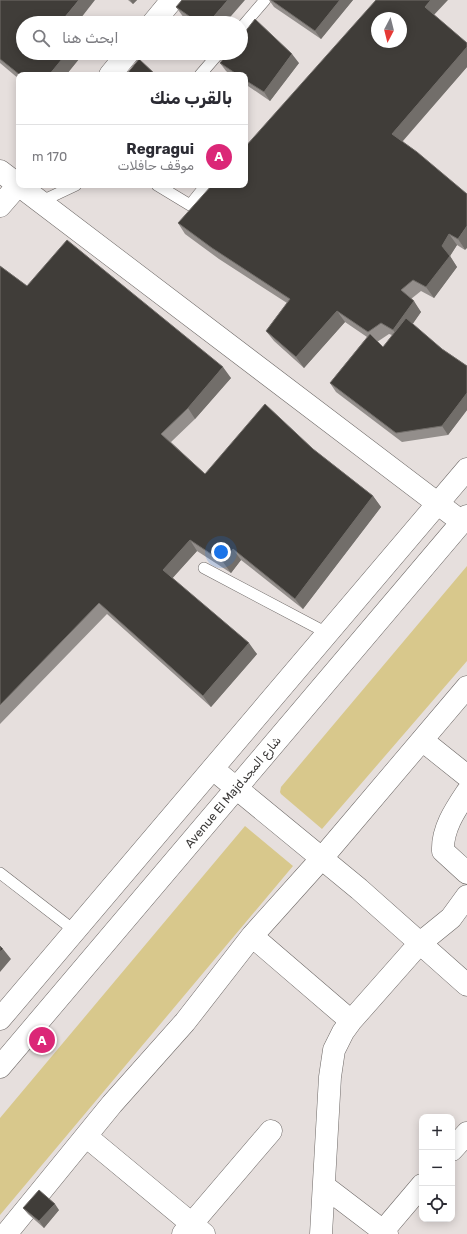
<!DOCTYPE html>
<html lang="ar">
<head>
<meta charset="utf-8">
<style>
	:root { --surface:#fff; --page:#f2f2f3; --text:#2b2b33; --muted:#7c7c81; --line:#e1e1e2; --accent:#db2777 }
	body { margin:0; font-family:Rubik,Vazirmatn,sans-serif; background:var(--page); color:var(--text); direction:rtl }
	.controls { position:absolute; right:12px; bottom:12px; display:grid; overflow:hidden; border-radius:8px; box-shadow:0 2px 10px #0003 }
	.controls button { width:36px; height:36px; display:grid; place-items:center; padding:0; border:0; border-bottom:1px solid var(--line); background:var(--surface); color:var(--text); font:20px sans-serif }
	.compass { position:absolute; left:371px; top:12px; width:36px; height:36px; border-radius:50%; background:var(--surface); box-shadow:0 2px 10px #0003; rotate:187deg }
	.you { position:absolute; left:221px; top:552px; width:14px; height:14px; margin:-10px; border:3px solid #fff; border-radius:50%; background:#1a73e8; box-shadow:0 0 0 6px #1a73e833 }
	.badge { display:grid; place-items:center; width:26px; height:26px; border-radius:50%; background:var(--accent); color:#fff; font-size:13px; font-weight:700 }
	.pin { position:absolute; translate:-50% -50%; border:2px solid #fff; box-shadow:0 1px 4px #0006 }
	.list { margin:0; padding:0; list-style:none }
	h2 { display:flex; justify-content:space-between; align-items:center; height:52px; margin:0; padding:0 16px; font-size:17px }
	h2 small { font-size:13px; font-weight:400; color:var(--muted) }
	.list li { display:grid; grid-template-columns:26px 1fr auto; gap:12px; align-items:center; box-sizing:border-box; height:64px; padding:0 16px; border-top:1px solid var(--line) }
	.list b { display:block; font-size:15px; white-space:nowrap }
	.list p { margin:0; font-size:13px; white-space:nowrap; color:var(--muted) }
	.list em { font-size:13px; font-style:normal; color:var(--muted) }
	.icon { flex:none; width:22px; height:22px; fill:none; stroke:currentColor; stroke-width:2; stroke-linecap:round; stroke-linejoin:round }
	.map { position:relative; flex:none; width:467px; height:1234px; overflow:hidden; direction:ltr }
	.search { position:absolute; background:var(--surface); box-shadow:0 2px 10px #0003; left:16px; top:16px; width:232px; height:44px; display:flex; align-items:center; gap:10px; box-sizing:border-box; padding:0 14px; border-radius:22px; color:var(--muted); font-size:15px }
	.panel { position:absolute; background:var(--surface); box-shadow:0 2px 10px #0003; left:16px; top:72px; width:232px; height:116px; border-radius:8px; direction:rtl }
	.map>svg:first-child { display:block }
</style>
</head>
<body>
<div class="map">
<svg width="467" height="1234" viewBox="0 0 467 1234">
	<rect width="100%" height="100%" fill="#e6dfdd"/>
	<path fill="#d8c88c" d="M 467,566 L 467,661 L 322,829 L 281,794 L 280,792 L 281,787 Z
		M 245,826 L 293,866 L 0,1215 L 0,1118 Z"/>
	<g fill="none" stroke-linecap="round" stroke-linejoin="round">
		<g stroke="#6e6967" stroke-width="12">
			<path id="lane" d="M 241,28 L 265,0
				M 200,75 L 219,53
				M 157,185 L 190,205 L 206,185
				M 40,202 L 76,185
				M 204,568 L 327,633
				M 0,873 L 75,931"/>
		</g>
		<g stroke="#6e6967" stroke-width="23">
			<path id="street" d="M 0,171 L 462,522
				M 422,740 L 467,776
				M 213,769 L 359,889 L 467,985
				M 467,792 C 455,810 442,829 443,851 L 467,873
				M 252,936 L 351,1021
				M 87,1137 L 204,1234
				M 452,1150 L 467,1133
				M 324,1186 L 387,1234
				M 383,1231 L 422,1185
				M 6,1234 L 112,1104 L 185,1022 L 252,936 L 322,858 L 467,687
				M 183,1234 L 271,1131
				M 321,1234 L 330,1077 L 334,1050 L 343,1032 L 351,1021 L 419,944 L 451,918 L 467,896"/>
		</g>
		<g stroke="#6e6967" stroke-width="23">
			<path id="secondary" d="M 153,23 L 172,0
				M 110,75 L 128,53
				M 0,206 L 19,184
				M 0,1019 L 467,469
				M 0,1067 L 467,516"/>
		</g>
		<use href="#lane" stroke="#fff" stroke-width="11"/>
		<use href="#street" stroke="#fff" stroke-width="22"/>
		<use href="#secondary" stroke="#fff" stroke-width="22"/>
	</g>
	<path fill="#938e8b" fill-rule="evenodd" d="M 0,0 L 23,23 L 79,59 L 66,75 L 19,75 L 19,79 L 0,63 Z
		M 128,0 L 137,0 L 133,4 Z
		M 269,0 L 353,0 L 321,39 L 274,7 Z
		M 176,7 L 225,23 L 192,23 L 184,18 Z
		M 434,15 L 467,43 L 467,67 L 403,141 L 465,250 L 457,245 L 450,256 L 457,267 L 434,298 L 421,291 L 411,299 L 421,312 L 412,324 L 442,349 L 467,366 L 467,410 L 448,435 L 402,442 L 336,392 L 330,383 L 367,337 L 345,322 L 304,368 L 274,341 L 266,331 L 287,303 L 219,259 L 185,234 L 178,223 ZM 389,334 L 392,335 L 383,347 L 377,342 Z
		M 220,63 L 299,63 L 270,101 L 245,84 L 245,75 L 231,75 L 226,71 Z
		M 0,266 L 27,286 L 231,378 L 195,419 L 171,442 L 205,474 L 313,449 L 373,496 L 381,507 L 303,609 L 241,560 L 231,573 L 197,551 L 172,578 L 257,654 L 211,707 L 107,614 L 0,724 Z
		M 23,1208 L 59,1210 L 44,1228 L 28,1214 Z"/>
	<path fill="#726e6a" d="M 79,0 L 95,0 L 77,23 L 60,23 Z
		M 130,0 L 137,0 L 133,4 Z
		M 228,0 L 245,0 L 225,23 L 208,23 Z
		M 340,0 L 353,0 L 321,39 L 315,31 Z
		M 431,0 L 448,0 L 432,17 L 425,7 Z
		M 467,47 L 467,67 L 400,144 L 392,134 Z
		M 67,53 L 75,53 L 79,59 L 66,75 L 49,75 Z
		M 292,54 L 299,63 L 270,101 L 264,92 Z
		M 467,226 L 467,248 L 465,250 L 458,239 Z
		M 449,234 L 457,245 L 450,256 L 457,267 L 434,298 L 426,287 L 442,246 Z
		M 414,301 L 421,312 L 401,341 L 393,330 Z
		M 337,311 L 345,322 L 304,368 L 296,357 Z
		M 223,367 L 231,378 L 195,419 L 188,408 Z
		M 467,393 L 467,410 L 448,435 L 442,426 Z
		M 373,496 L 381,507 L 303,609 L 295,599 Z
		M 190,540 L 197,551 L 170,581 L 163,570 Z
		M 233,549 L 241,560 L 231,573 L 223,562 Z
		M 249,643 L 257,654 L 211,707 L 203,696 Z
		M 3,949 L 11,959 L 0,972 L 0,952 Z
		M 55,1204 L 59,1210 L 44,1228 L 39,1221 Z"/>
	<path fill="#403d39" stroke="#726e6a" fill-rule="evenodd" d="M 0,0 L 79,0 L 60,23 L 23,23 L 23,53 L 67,53 L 49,75 L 20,75 L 0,59 Z
		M 182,0 L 228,0 L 208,23 L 199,23 L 176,7 Z
		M 271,0 L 340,0 L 315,31 Z
		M 376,0 L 431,0 L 425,7 L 467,43 L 467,47 L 392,134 L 417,152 L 467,194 L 467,226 L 458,239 L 449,234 L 442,246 L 450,256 L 426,287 L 413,280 L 401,290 L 414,301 L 393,330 L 381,323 L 368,332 L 337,311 L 296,357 L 266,331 L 290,299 L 212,248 L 178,223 L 212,185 L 245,185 L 245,147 ZM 377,18 L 401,18 L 401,42 L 377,42 Z
		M 255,19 L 292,54 L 264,92 L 245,80 L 245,75 L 238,75 L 220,63 L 228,53 L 241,53 L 241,37 Z
		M 139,59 L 156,75 L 126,75 Z
		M 67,240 L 223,367 L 188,408 L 161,434 L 205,474 L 265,404 L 313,449 L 373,496 L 295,599 L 233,549 L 223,562 L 190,540 L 163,570 L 249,643 L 203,696 L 99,603 L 0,705 L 0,266 L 27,286 Z
		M 406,318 L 442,349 L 467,366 L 467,393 L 442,426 L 396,433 L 330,383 L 370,334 L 383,347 Z
		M 0,946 L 3,949 L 0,952 Z
		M 39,1190 L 55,1204 L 39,1221 L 23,1208 Z"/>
	<g text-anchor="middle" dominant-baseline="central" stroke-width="4" stroke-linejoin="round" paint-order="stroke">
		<g font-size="12" fill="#393736" stroke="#fff">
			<text transform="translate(233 792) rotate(-50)">Avenue El Majdشارع المجد</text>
		</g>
	</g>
</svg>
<div class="controls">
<button>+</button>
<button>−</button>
<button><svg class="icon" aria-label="locate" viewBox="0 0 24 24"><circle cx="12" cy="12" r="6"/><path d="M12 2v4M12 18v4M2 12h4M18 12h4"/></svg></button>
</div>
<svg class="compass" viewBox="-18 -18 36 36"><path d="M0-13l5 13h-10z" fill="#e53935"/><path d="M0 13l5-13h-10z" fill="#7c7c81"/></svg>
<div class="you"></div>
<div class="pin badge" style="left:42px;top:1040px">A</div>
<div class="search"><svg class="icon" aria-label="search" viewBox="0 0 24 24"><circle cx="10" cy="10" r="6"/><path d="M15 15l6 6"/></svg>ابحث هنا</div>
<section class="panel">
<h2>بالقرب منك<small></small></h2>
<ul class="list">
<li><span class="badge">A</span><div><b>Regragui</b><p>موقف حافلات</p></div><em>170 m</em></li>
</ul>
</section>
</div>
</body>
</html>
